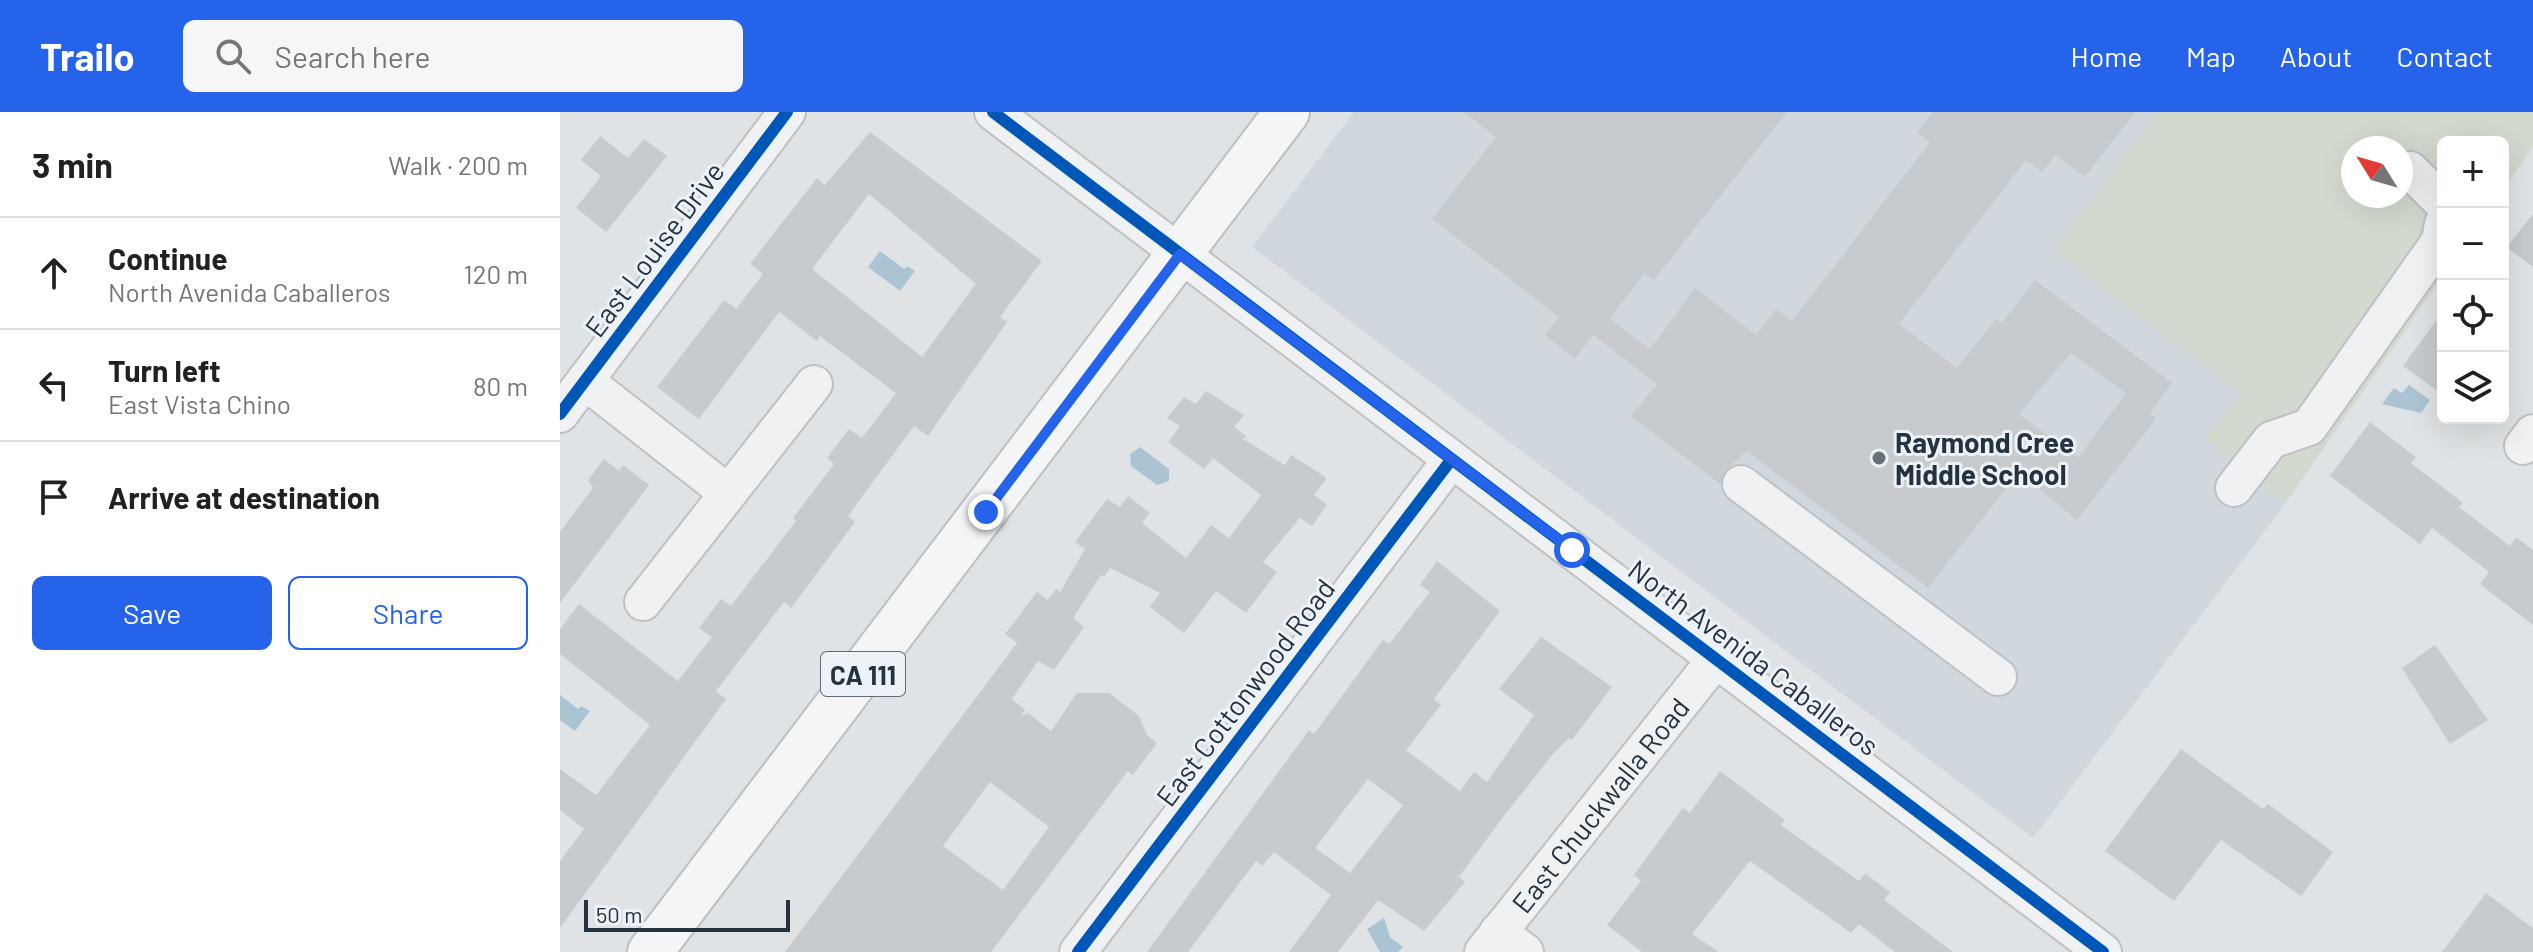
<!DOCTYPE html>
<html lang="en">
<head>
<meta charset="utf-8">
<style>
	:root { --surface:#fff; --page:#f6f6f6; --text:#202124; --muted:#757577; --line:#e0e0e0; --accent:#2563eb }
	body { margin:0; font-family:Barlow,sans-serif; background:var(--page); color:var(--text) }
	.controls { position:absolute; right:24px; top:24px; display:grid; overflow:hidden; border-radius:12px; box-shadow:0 8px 32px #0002 }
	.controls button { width:72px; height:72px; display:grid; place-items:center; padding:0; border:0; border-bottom:2px solid var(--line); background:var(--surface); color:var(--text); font:40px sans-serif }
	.compass { position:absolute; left:1781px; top:24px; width:72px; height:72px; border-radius:50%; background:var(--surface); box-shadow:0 8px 32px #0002; rotate:307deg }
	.scale { position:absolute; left:24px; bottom:20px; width:206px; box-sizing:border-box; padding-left:8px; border:4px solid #253340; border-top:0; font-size:22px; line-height:28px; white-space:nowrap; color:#253340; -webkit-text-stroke:6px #ecf2f6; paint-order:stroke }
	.stop { position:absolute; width:24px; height:24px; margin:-18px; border:6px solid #2563eb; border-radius:50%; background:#fff }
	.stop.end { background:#2563eb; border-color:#fff; box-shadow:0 2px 8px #0008 }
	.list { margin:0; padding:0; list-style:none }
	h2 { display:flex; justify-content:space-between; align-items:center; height:104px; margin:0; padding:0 32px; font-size:34px }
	h2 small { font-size:26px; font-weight:400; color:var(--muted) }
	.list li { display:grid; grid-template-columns:52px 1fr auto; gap:24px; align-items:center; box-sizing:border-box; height:112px; padding:0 32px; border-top:2px solid var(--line) }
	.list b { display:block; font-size:30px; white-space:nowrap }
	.list p { margin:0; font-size:26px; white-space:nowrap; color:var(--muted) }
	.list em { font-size:26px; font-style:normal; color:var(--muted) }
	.actions { display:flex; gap:16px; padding:24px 32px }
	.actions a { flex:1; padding:18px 0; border:2px solid var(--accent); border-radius:12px; text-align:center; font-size:28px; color:var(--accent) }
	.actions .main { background:var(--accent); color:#fff }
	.icon { flex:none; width:44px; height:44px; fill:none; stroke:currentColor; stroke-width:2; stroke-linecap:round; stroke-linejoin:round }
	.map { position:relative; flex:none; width:1973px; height:840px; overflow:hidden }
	header { display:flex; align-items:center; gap:48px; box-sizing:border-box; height:112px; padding:0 40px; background:var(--accent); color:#fff }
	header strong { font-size:38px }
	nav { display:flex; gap:44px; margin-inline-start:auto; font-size:28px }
	.search { width:560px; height:72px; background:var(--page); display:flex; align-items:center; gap:20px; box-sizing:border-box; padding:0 28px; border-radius:12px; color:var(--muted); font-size:30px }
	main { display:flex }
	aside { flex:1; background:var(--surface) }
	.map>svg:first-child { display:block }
</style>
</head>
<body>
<header>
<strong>Trailo</strong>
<div class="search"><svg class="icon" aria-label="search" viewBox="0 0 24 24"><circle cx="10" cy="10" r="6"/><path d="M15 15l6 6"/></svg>Search here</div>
<nav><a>Home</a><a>Map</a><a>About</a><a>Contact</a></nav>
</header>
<main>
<aside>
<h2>3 min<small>Walk · 200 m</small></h2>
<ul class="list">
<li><svg class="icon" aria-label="ahead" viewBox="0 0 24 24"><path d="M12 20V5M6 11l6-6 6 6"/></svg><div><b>Continue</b><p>North Avenida Caballeros</p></div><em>120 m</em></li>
<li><svg class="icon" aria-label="left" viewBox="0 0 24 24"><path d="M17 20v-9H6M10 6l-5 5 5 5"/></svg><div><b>Turn left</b><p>East Vista Chino</p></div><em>80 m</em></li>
<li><svg class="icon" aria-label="arrive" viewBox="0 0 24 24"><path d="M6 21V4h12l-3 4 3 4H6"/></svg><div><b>Arrive at destination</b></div></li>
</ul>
<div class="actions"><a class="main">Save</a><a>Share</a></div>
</aside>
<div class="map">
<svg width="1973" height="840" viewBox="0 0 1973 840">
	<rect width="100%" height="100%" fill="#e0e3e5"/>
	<path fill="#d0d7dd" d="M 794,0 L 1598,0 L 1493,138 L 1680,281 L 1645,327 L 1725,392 L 1473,726 L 692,135 Z"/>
	<path fill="#d2dacf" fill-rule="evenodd" d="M 1598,0 L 1973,0 L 1973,35 L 1943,78 L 1943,30 L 1883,30 L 1883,164 L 1725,392 L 1645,327 L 1680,281 L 1493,138 ZM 1793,36 L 1841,36 L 1841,84 L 1793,84 Z"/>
	<path fill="#abc4d4" d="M 320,139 L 344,157 L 347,154 L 355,159 L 340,179 L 308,155 Z
		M 1849,273 L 1870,288 L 1861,301 L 1822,292 L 1834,276 L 1842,281 Z
		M 580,335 L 609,357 L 609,369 L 597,373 L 571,354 L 570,342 Z
		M 0,583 L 18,597 L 21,594 L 30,599 L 15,619 L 0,608 Z
		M 824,806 L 830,825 L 843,835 L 838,840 L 820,840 L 807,817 Z"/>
	<path fill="#c8cbce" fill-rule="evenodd" d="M 904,0 L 1227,0 L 1094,168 L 1084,161 L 1050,207 L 1090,237 L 1135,176 L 1196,223 L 1216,197 L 1232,209 L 1370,30 L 1357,21 L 1373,0 L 1575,0 L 1525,65 L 1496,43 L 1482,60 L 1466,48 L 1339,212 L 1397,256 L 1436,207 L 1442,211 L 1475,168 L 1612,271 L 1590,301 L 1596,307 L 1517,408 L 1459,360 L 1368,476 L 1187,339 L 1165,359 L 1160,372 L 1071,304 L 1097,272 L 1033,223 L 1015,247 L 985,223 L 999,205 L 872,107 L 936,25 ZM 1511,241 L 1566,281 L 1518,346 L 1459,302 Z
		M 310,20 L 482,149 L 440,205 L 447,210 L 368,324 L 354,314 L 288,404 L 295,410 L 231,496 L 224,490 L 156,579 L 166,587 L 0,816 L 0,749 L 24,717 L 0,698 L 0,657 L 36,683 L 90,613 L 0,542 L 0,517 L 19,492 L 118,569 L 152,525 L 139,516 L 161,487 L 171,494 L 236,409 L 233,406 L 274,352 L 267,346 L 289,317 L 302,326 L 336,281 L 260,224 L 257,229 L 219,200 L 139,307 L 97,275 L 164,188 L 176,197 L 203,162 L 190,152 L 257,66 L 265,73 ZM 309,82 L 416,172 L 362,245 L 252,157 Z
		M 40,24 L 68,46 L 84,27 L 107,44 L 46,120 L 16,96 L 41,64 L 21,48 Z
		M 1973,102 L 1973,155 L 1947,135 Z
		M 1883,199 L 1883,283 L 1843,254 Z
		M 646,279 L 684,303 L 674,315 L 686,324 L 683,327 L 725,353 L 731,343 L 767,366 L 754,383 L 767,393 L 752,414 L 740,406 L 703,450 L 717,460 L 686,501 L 656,479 L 624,521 L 590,495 L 600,481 L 550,456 L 544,465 L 541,463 L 513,506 L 524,515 L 494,558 L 478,549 L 452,587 L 465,598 L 461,604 L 468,601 L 491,619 L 517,581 L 549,581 L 579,604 L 587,623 L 597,631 L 573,663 L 568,659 L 431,840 L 225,840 L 457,531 L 445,522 L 477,480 L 488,488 L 496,477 L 500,480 L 525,437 L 515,430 L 547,387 L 560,395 L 568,384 L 590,401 L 582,411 L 626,446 L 651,413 L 669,426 L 701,383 L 653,346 L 644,357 L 608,330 L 620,314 L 607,306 L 624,285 L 636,292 ZM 430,670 L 489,715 L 443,778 L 383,734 Z
		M 1810,310 L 1856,345 L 1851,351 L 1903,391 L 1899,395 L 1950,434 L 1956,425 L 1973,438 L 1973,513 L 1920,472 L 1929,460 L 1872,416 L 1860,432 L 1770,364 Z
		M 44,347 L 59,359 L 63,353 L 89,373 L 0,491 L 0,420 L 33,376 L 28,368 Z
		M 877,449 L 940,499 L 874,587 L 881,593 L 846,638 L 900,679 L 914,660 L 927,670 L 974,603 L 939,577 L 981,525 L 1052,575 L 1012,628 L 1009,626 L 993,642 L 946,701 L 899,765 L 905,770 L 864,819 L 818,788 L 778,840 L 729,840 L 771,783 L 714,740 L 702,754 L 696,749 L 628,840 L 587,840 L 749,618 L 754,622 L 823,528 L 829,532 L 870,480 L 860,473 ZM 808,667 L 843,693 L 790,761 L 755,736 Z
		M 1875,533 L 1928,608 L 1890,632 L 1842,556 Z
		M 1621,637 L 1703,697 L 1708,692 L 1773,740 L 1741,784 L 1661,728 L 1614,789 L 1545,739 Z
		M 1160,659 L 1225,708 L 1221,713 L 1299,769 L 1305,761 L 1330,780 L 1324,788 L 1393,840 L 1335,840 L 1299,812 L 1291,821 L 1190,749 L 1132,822 L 1159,840 L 1082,840 L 1047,813 L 1081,769 L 1074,763 L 1123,696 L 1130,701 Z
		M 1926,781 L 1973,816 L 1973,840 L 1882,840 Z"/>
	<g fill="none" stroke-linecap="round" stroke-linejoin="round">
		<g stroke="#bec1c3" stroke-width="40">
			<g id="minor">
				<path d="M 433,0 L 1543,840"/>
				<path d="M 1850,58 L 1883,91"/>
				<path d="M 25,269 L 168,381"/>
				<path d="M 0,302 L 227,0"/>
				<path d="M 1963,334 L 1973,321"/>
				<path d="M 1181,372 L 1438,565"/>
				<path d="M 1674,376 L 1711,328 L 1749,315 L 1880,129 L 1883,112"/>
				<path d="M 83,490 L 254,272"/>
				<path d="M 938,820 L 965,840"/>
				<path d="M 518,840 L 891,348"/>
				<path id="s1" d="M 923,840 L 1156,547"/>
			</g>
		</g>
		<g stroke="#bbc0c3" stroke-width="48">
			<path id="major" d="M 90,840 L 727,0"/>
		</g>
		<use href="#minor" stroke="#eff1f2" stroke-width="36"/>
		<use href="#major" stroke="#f4f5f6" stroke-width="44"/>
		<g stroke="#ecf2f6" stroke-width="17">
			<path id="cycleway" d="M 433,0 L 1543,840
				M 0,302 L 227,0
				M 518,840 L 891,348"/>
		</g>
		<use href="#cycleway" stroke="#0057b8" stroke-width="12"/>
	</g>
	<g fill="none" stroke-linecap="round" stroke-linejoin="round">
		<path stroke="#2563eb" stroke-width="10" d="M 426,400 L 620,142 L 1012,438"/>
	</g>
	<circle fill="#66717a" stroke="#ecf2f6" stroke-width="3" cx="1319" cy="346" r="8"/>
	<g text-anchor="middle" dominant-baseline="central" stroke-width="6" stroke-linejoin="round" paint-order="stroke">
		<rect fill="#ecf2f6" stroke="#616c77" stroke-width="2" x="261" y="540" width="84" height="44" rx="6"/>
		<g font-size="26" font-weight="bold" fill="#253340">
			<text x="303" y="562">CA 111</text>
		</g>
		<g font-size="28" fill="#253340" stroke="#ecf2f6">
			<text transform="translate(94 137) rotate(-53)">East Louise Drive</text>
			<text transform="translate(1194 545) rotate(37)">North Avenida Caballeros</text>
			<text transform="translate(685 580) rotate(-53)">East Cottonwood Road</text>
			<text stroke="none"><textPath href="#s1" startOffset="188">East Chuckwalla Road</textPath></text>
		</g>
		<g font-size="28" font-weight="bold" fill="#253340" stroke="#ecf2f6" text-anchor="start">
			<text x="1335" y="330">Raymond Cree<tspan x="1335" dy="32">Middle School</tspan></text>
		</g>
	</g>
</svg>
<div class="controls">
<button>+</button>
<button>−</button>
<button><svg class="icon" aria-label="locate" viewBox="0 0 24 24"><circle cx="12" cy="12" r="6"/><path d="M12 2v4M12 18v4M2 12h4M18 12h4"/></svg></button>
<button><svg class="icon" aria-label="layers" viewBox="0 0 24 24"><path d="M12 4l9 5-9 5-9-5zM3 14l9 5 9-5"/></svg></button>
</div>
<svg class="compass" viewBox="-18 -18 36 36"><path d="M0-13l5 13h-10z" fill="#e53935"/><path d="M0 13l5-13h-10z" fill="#757577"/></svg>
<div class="scale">50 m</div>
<div class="stop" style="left:1012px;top:438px"></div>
<div class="stop end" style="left:426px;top:400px"></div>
</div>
</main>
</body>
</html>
